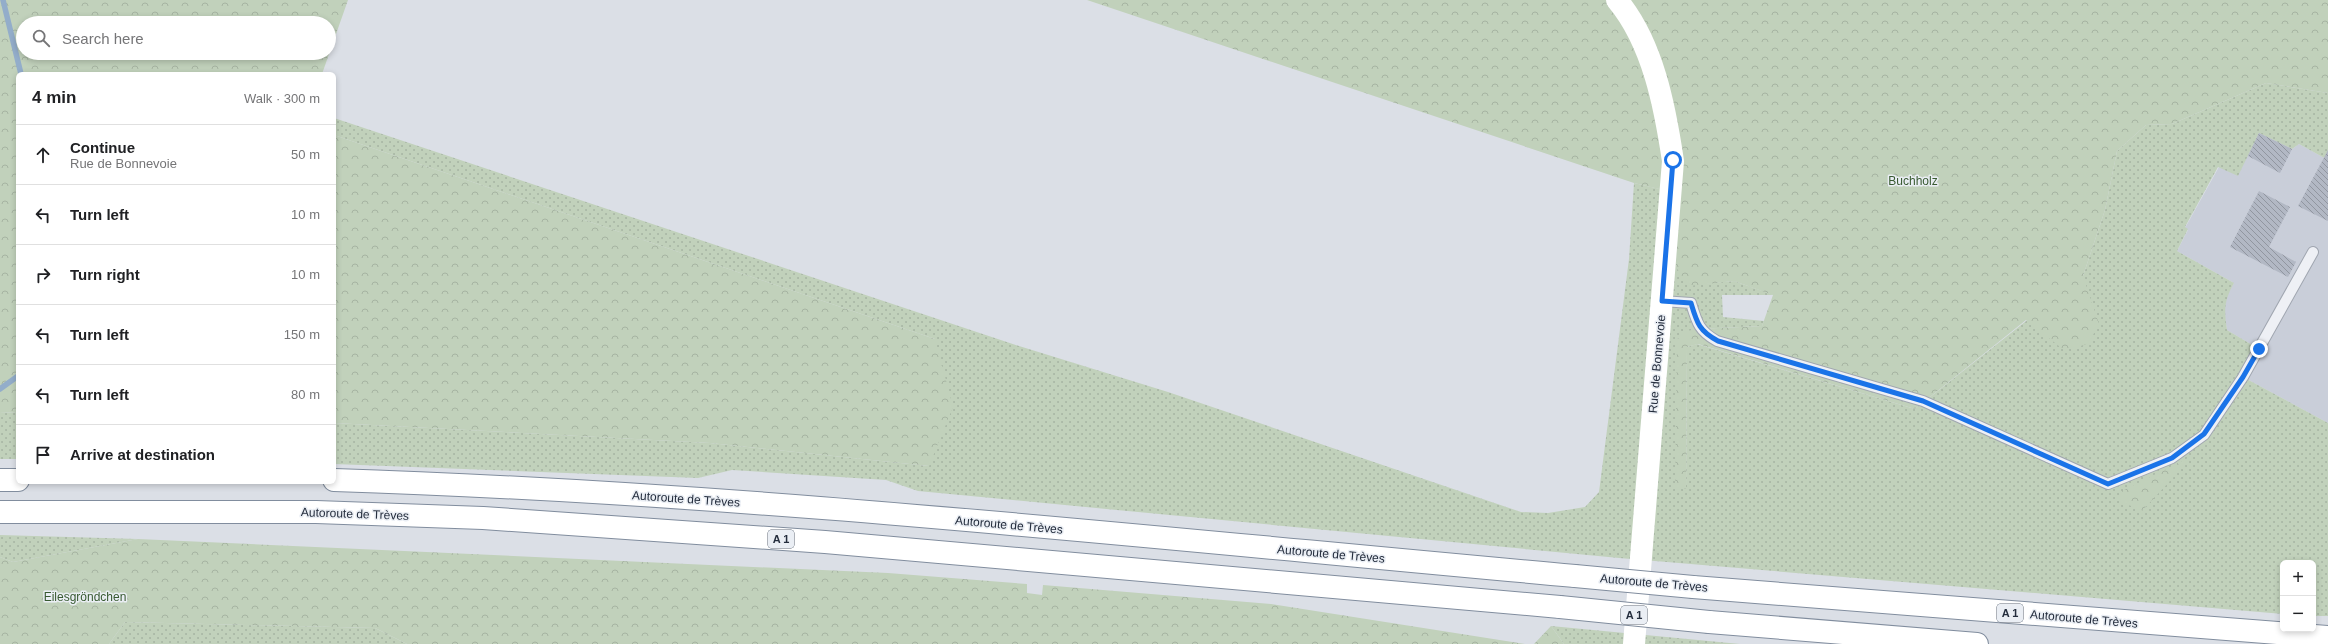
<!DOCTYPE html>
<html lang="en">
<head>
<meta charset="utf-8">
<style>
	:root { --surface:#fff; --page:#f6f6f6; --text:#202124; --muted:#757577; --line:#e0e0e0 }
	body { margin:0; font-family:Arial,sans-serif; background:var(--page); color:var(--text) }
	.controls { position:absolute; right:12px; bottom:12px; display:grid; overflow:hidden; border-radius:6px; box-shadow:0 2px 6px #0003 }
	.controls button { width:36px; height:36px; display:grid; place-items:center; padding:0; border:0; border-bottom:1px solid var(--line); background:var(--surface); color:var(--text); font:20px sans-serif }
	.stop { position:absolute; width:12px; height:12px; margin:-9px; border:3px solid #1a73e8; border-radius:50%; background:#fff }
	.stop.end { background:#1a73e8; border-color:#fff; box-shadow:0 1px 4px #0008 }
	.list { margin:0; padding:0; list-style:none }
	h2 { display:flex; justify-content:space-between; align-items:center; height:52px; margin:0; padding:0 16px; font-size:17px }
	h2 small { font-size:13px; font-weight:400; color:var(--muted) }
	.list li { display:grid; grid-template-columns:26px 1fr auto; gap:12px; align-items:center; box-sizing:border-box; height:60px; padding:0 16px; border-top:1px solid var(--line) }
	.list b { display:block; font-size:15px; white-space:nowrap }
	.list p { margin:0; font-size:13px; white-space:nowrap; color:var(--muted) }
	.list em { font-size:13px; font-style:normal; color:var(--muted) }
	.icon { flex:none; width:22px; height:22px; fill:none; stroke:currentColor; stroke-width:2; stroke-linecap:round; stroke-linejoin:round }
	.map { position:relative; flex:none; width:2328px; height:644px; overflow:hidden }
	.search { position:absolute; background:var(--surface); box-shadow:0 2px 6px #0003; left:16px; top:16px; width:320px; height:44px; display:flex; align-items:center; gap:10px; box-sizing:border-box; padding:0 14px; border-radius:22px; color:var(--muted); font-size:15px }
	.panel { position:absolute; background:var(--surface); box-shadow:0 2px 6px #0003; left:16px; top:72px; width:320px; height:412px; border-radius:6px }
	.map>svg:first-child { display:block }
</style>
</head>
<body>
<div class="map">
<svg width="2328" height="644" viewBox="0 0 2328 644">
	<defs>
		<pattern id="grass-dots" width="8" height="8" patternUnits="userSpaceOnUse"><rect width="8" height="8" fill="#c1d1bb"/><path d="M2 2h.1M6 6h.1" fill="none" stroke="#a6b4a2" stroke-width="1.8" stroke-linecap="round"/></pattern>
		<pattern id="forest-crowns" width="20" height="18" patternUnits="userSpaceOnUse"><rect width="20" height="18" fill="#c1d1bb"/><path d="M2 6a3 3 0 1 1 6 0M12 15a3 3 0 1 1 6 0" fill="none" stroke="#a6b4a2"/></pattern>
		<pattern id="building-back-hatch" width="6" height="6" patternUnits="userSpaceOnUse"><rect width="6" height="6" fill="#b2b8c4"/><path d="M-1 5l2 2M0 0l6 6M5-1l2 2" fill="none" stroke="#9196a0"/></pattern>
	</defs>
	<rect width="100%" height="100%" fill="#dbdfe6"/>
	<path fill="#c9ced9" d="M 2259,133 L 2292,149 L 2299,144 L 2328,160 L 2328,423 L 2243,377 L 2259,349 L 2227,330 L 2224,312 L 2226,297 L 2234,283 L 2177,251 L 2188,230 L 2185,228 L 2219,167 Z"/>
	<path fill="url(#grass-dots)" d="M 2266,83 L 2328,93 L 2328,160 L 2299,144 L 2292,149 L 2259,133 L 2238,176 L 2218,167 L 2185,227 L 2188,229 L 2177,251 L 2234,283 C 2224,301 2224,309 2227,330 L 2259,349 L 2243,377 L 2328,423 L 2328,616 L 2313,616 L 2313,563 L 2283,563 L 2283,614 L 1619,558 L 918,491 L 886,480 L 732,470 L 698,478 L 334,464 L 334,423 L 710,443 L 929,466 L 935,339 L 334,135 L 334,118 L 1019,346 L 1168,392 L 1521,512 L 1548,513 L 1585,507 L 1599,492 L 1629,259 L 1634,183 L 1677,193 L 1688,285 L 1734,281 L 1774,295 L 1722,295 L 1723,317 L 1764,321 L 1762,326 L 1697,329 L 1677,339 L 1686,489 L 1687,347 L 1697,344 L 1915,409 L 2083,276 L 2105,210 L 2117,151 L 2146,125 L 2172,124 Z
		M 0,412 L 18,413 L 18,459 L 0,459 Z
		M 0,535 L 138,539 L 13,562 L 0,557 Z
		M 125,622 L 375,628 L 407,644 L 109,644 Z
		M 1551,626 L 1740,644 L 1564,644 Z"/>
	<path fill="url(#forest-crowns)" fill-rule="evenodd" d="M 0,0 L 348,0 L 322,74 L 18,74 L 18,413 L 0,412 ZM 23,23 L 329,23 L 329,53 L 23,53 Z
		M 1087,0 L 2328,0 L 2328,93 L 2266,83 L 2172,124 L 2146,125 L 2117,151 L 2105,210 L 2083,276 L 2099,324 L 2088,344 L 2064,350 L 2026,320 L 1915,409 L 1698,344 L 1687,347 L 1686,489 L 1675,488 L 1677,339 L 1687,331 L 1697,329 L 1762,326 L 1773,295 L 1734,281 L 1688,286 L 1676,267 L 1676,193 L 1634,183 Z
		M 334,135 L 935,339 L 953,407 L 929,466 L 710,443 L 334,423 Z
		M 2194,455 L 2142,511 L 2120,501 L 2122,491 Z
		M 138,539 L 888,573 L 1027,584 L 1027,593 L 1042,595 L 1043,585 L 1271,604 L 1525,644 L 407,644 L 375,628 L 125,622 L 109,644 L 0,644 L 0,557 L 13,562 Z
		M 1551,626 L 1564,644 L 1534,644 Z"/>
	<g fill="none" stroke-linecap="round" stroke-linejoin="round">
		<path stroke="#93adca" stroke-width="5.5" d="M 3,0 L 21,74
			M 0,389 L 18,376"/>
	</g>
	<path fill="url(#building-back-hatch)" d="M 2259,133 L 2292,149 L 2280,173 L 2248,156 Z
		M 2328,150 L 2328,221 L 2298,206 Z
		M 2259,191 L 2290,207 L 2269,247 L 2296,262 L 2288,277 L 2230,247 Z"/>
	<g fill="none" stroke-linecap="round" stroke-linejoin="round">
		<g stroke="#a0a6b0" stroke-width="12">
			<path id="lane" d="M 1662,301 L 1691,303 C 1697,323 1699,331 1717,341 L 1923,401 L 2108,484 L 2172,458 L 2204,435 L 2243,377 L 2313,252"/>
		</g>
		<g stroke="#818d9e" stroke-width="24">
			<path id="highway" d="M 0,480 L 18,480
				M 334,480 C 749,493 1162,539 1575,576
				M 0,512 L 316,512 L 483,518 L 825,542 L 1560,607
				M 1693,587 L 2328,637
				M 1709,622 L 1977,644"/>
		</g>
		<use href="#lane" stroke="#eef0f5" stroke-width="10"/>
		<path stroke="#fff" stroke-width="22" d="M 1617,0 C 1653,43 1665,107 1673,161 L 1634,644"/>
		<use href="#highway" stroke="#fff" stroke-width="22"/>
		<g stroke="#818d9e" stroke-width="24" stroke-linecap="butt">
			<path id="highway-bridge" d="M 1575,576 L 1693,587
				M 1560,607 L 1709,622"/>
		</g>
		<use href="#highway-bridge" stroke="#fff" stroke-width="22"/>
	</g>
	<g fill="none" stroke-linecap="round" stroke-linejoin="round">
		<path stroke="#1a73e8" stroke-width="5" d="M 1673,160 L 1662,301 L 1691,303 C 1697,323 1699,331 1718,341 L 1923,401 L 2108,484 L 2172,458 L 2204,434 L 2243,377 L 2259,349"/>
	</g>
	<g text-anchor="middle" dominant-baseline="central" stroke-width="3" stroke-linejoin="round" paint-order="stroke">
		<g fill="#eaeef4" stroke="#5f6774" stroke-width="1">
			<rect x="768" y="530" width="26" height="18" rx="3"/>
			<rect x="1997" y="604" width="26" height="18" rx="3"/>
			<rect x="1621" y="606" width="26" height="18" rx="3"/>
		</g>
		<g font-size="11" font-weight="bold" fill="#242d3d">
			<text x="781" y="539">A 1</text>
			<text x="2010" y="613">A 1</text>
			<text x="1634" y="615">A 1</text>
		</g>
		<g font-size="12" fill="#385a31" stroke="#eaeef4">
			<text x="1913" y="181">Buchholz</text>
			<text x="85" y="597">Eilesgröndchen</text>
		</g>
		<g font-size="12" fill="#242d3d" stroke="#eaeef4">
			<text transform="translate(1657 364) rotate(-85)">Rue de Bonnevoie</text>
			<text transform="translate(686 499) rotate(4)">Autoroute de Trèves</text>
			<text transform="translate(355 514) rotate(2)">Autoroute de Trèves</text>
			<text transform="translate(1009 525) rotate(5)">Autoroute de Trèves</text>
			<text transform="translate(1331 554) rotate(5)">Autoroute de Trèves</text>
			<text transform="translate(1654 583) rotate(5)">Autoroute de Trèves</text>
			<text transform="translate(2084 619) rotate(5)">Autoroute de Trèves</text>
		</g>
	</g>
</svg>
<div class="controls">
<button>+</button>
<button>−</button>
</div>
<div class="stop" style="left:1673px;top:160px"></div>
<div class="stop end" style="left:2259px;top:349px"></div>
<div class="search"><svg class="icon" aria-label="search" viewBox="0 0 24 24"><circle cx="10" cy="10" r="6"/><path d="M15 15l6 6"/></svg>Search here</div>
<section class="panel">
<h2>4 min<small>Walk · 300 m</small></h2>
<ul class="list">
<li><svg class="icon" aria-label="ahead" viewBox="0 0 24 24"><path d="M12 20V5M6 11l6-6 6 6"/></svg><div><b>Continue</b><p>Rue de Bonnevoie</p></div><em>50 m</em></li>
<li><svg class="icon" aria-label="left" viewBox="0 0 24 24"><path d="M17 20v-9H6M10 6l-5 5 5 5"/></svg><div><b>Turn left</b></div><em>10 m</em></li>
<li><svg class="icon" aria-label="right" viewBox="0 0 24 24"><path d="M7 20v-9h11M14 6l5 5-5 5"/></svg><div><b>Turn right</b></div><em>10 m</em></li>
<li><svg class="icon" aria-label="left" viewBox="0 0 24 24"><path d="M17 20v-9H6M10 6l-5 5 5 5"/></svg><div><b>Turn left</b></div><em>150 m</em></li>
<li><svg class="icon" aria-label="left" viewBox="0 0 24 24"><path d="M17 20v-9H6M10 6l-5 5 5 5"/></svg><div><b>Turn left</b></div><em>80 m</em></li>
<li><svg class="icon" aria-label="arrive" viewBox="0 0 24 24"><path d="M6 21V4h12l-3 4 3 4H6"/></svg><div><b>Arrive at destination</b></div></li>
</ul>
</section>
</div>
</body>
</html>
